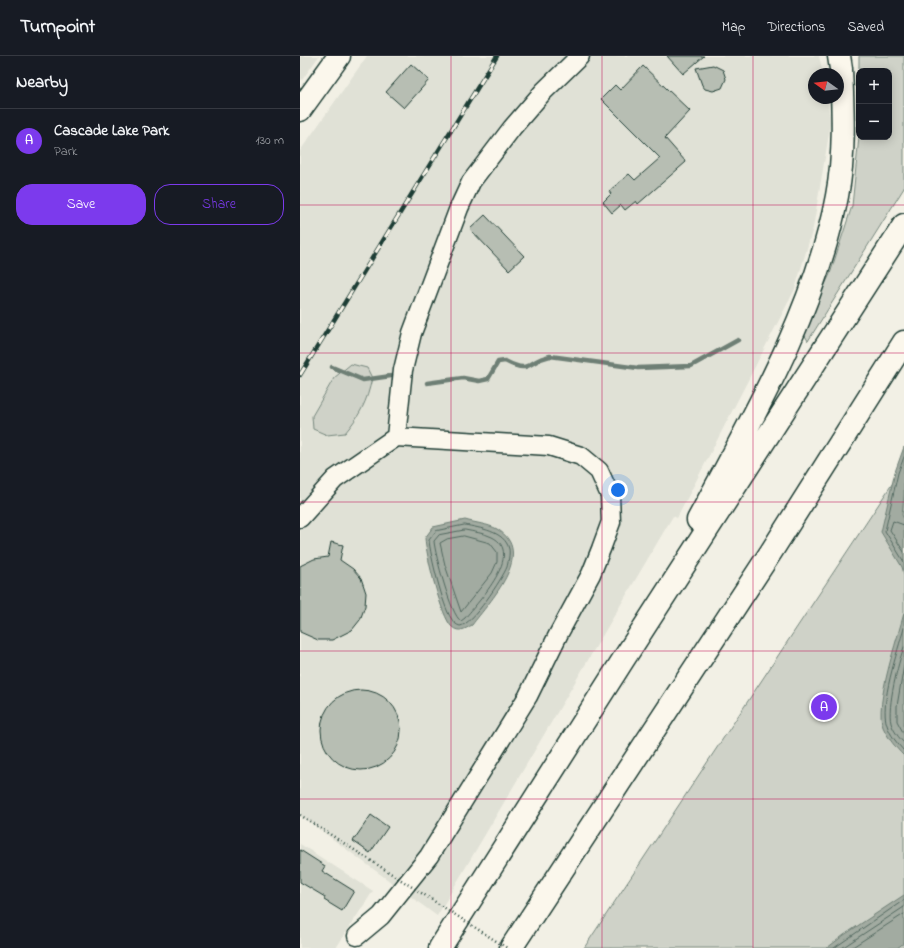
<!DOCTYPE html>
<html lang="en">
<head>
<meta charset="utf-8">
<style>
	:root { --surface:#171b24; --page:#242831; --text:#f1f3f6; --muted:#9ea1a6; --line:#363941; --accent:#7c3aed }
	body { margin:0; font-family:"Indie Flower",sans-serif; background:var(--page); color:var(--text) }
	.controls { position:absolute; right:12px; top:12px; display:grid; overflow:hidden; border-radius:8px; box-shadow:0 2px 10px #0003 }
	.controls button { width:36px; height:36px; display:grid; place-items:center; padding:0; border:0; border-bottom:1px solid var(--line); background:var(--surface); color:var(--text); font:20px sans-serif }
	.compass { position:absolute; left:508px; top:12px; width:36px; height:36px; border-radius:50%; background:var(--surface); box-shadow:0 2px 10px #0003; rotate:285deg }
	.you { position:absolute; left:318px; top:434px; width:14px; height:14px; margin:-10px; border:3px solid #fff; border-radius:50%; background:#1a73e8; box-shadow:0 0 0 6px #1a73e833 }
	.badge { display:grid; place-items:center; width:26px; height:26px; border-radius:50%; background:var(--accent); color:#fff; font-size:13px; font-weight:700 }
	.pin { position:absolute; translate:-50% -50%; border:2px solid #fff; box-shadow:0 1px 4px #0006 }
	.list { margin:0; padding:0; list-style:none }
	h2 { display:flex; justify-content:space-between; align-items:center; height:52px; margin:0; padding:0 16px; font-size:17px }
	h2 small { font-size:13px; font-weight:400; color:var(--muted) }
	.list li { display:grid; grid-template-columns:26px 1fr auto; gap:12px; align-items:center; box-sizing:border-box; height:64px; padding:0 16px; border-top:1px solid var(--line) }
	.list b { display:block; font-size:15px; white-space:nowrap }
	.list p { margin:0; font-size:13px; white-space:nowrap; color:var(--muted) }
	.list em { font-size:13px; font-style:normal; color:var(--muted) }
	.actions { display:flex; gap:8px; padding:12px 16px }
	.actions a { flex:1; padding:9px 0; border:1px solid var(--accent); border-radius:16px; text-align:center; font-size:14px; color:var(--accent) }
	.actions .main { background:var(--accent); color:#fff }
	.map { position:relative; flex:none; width:604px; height:892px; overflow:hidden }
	header { display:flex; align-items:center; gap:24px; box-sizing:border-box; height:56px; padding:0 20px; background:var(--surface); border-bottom:1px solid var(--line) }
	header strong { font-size:19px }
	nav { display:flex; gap:22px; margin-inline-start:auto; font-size:14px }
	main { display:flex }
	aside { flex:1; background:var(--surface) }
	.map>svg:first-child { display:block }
</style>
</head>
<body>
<header>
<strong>Turnpoint</strong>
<nav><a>Map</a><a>Directions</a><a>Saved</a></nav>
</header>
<main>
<aside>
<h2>Nearby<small></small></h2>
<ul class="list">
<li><span class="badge">A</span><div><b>Cascade Lake Park</b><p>Park</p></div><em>130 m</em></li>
</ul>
<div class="actions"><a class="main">Save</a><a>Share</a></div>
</aside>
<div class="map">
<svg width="604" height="892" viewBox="0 0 604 892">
	<rect width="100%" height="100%" fill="#f2f0e5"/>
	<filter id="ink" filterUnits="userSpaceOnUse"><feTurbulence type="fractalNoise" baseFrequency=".025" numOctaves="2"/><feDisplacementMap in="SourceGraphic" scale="8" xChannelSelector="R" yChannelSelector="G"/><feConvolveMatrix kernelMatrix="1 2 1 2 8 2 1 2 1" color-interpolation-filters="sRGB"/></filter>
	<g filter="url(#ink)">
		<path fill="#e0e1d6" d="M 0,0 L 19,0 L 2,24 L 0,23 Z
			M 67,0 L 519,0 L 523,18 L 514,18 L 514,42 L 527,42 L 531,66 L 513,172 L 495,233 L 377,462 L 373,460 L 137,860 L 0,759 L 0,95 Z
			M 0,788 L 73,835 L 36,892 L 0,892 Z"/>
		<path fill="#cfd2c8" stroke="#77887e" d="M 559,0 L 604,0 L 604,132 L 508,285 L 503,276 L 530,218 L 552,150 L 559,81 L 589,81 L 589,15 L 559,15 Z
			M 51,308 L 67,312 L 72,322 C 67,346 60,359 45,377 L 27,379 L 13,373 L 12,360 L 34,322 Z
			M 604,410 L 604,892 L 284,892 Z"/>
		<path fill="#a2aba1" stroke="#6e7f75" d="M 604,391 L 604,439 L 602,459 L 604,463 L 604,518 L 602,511 L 581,476 L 595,416 Z
			M 165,464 C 175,467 188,468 197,473 C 237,497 189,546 172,569 C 165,573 159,577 152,571 C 141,561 126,498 125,482 L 133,471 Z
			M 604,557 L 604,700 C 595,691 588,682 583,671 C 574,649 598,581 604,557 Z
			M 604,839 L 604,887 L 597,892 L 527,892 L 544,879 Z"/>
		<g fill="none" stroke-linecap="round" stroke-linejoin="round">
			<path stroke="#536960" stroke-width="1" d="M 604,401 L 598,417 L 585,475 L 604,506
				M 165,469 C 179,472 205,475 209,493 C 210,497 208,507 207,511 C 202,523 172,569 160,570 C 156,569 153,566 151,562 C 143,551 130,498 129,484 L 136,475 Z
				M 604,469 L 593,465 L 590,474 L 604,496
				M 165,474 C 174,476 184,477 192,481 C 225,497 178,546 165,562 L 161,565 C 151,560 135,498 134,485 L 139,479 Z
				M 164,480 L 190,487 L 197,496 L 197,506 L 192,517 L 161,556 L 145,509 L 140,487 L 147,483 Z
				M 604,572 C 598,594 579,649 587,669 C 590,679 597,687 604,695
				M 604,591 C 598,607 587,651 591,667 C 593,674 599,682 604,687
				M 604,609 L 597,650 L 597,665 L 604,678
				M 534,892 L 604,844
				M 542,892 L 604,851
				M 551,892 L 604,858"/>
			<path stroke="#6e7f75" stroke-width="4.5" d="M 32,311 L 63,324 L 91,320
				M 127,327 L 163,322 L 179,325 L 188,323 L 198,306 L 205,305 C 232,319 226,305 250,300 L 338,312 L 391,310 L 438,284"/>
		</g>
		<path fill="#b7beb3" stroke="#1f3d34" d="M 367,0 L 404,0 L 383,18 Z
			M 111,8 L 129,24 L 104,52 L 86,36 Z
			M 413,9 L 423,14 L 426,23 L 422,32 L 413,35 L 405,33 L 402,29 L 396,12 Z
			M 343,10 L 390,55 L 365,82 L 386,106 L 338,148 L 336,145 L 325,154 L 321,149 L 312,157 L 303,146 L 311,138 L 309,135 L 329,118 L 335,124 L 360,102 L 301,43 L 315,29 L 320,34 Z
			M 185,159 L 224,200 L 209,214 L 170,173 Z
			M 31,486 L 43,489 L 40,504 L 53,513 L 61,522 L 66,537 L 65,550 L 60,564 L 52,574 L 32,584 L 18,584 L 0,576 L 0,510 L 14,503 L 28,501 Z
			M21 674a40 40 0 1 1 80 0a40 40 0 1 1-80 0Z
			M 71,759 L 88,771 L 70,797 L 53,785 Z
			M 0,794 L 25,810 L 22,815 L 54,835 L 42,855 L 24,844 L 25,841 L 0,826 Z"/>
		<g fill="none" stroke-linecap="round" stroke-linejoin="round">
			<g stroke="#1f3d34" stroke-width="21">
				<path id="minor" d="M 96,381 L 103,314 L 112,277 L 159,152 L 171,126 L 212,72 L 243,36 L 280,0
					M 0,462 L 35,423 L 96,381 L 249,390 L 281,400 L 299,415 L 310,439 L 311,466 L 301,493 L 291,518 L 259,577 L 228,640 L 129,800 L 81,860 L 57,880"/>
			</g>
			<g stroke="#1f3d34" stroke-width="25">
				<path id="major" d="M 0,54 L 39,0"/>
			</g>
			<g stroke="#1f3d34" stroke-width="25">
				<path id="highway" d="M 398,464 C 452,363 516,253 537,140 C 545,98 543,55 541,13 L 539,0
					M 140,892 L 323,604 L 604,169
					M 211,892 L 471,496 L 604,286"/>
			</g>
			<use href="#minor" stroke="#fbf7ec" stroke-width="18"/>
			<use href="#major" stroke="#fbf7ec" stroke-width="22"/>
			<use href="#highway" stroke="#fbf7ec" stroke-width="22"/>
			<g stroke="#1f3d34" stroke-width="4.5">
				<path id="rail" d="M 0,319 L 197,0"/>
			</g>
			<use href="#rail" stroke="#fbf7ec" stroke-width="3" stroke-dasharray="9" stroke-linecap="butt"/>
			<path stroke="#1f3d34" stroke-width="2.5" stroke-dasharray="1 3" stroke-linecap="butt" d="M 0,759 L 207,892"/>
		</g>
	</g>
	<path fill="none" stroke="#c2185b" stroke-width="1" stroke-opacity="0.55" d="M 151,0 L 151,892M 302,0 L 302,892M 453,0 L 453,892M 0,149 L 604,149M 0,297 L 604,297M 0,446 L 604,446M 0,595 L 604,595M 0,743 L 604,743"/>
</svg>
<div class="controls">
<button>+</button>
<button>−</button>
</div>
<svg class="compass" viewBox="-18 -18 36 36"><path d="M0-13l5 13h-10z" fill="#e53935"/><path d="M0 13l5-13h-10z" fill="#9ea1a6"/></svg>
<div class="you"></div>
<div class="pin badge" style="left:524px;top:651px">A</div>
</div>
</main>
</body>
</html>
